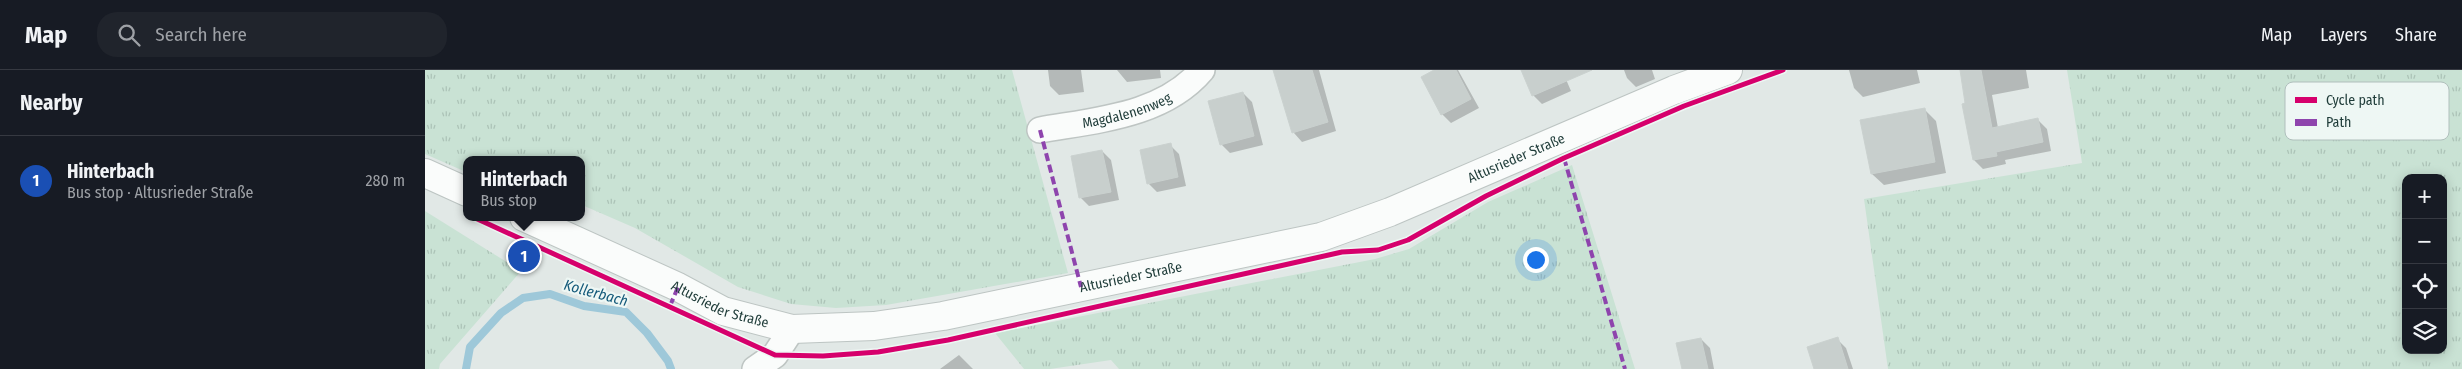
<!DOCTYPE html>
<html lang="en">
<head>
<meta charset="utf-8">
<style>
	:root { --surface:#171b24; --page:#20242c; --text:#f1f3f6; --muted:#9ea1a6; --line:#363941; --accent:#2563eb }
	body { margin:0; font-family:"Fira Sans Condensed",sans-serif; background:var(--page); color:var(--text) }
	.controls { position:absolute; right:15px; bottom:15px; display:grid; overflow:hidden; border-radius:10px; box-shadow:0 2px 12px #0003 }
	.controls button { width:45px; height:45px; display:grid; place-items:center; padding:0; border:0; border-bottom:1px solid var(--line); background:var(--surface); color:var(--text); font:25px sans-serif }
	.you { position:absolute; left:1110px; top:189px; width:18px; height:18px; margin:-12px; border:4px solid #fff; border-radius:50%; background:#1a73e8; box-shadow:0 0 0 8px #1a73e833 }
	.badge { display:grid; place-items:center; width:32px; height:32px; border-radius:50%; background:var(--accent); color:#fff; font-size:16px; font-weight:700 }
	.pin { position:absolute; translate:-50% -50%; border:2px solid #fff; box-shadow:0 1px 5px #0006 }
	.popup { position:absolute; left:38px; top:86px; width:122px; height:65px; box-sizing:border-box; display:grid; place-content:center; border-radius:10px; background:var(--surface); filter:drop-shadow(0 1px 4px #0005); font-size:16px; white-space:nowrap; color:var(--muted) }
	.popup b { font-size:19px; color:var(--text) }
	.popup::after { content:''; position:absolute; left:50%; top:100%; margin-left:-10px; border:10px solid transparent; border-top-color:var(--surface) }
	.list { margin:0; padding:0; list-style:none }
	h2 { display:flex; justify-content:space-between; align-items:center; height:65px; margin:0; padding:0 20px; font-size:21px }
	h2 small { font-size:16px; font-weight:400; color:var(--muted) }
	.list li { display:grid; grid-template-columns:32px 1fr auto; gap:15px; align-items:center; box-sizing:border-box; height:90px; padding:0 20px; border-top:1px solid var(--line) }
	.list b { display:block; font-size:19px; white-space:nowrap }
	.list p { margin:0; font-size:16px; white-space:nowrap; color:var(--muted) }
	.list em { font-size:16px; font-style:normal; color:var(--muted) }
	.icon { flex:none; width:28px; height:28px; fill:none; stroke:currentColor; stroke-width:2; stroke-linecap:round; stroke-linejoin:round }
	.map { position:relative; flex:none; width:2037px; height:299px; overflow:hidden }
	header { display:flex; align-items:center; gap:30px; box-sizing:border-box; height:70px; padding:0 25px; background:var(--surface); border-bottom:1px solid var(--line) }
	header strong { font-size:24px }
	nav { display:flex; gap:28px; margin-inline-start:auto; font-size:18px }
	.search { width:350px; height:45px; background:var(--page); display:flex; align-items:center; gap:12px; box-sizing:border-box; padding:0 18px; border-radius:20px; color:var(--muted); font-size:19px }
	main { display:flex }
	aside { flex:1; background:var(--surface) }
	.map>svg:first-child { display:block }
</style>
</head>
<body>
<header>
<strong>Map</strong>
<div class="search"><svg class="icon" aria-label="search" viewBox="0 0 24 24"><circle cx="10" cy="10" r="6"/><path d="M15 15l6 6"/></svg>Search here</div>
<nav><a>Map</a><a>Layers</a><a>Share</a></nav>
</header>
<main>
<aside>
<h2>Nearby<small></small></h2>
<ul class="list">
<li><span class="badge" style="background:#1a4fb4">1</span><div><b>Hinterbach</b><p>Bus stop · Altusrieder Straße</p></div><em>280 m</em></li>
</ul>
</aside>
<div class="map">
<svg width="2037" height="299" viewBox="0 0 2037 299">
	<defs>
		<pattern id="grass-tufts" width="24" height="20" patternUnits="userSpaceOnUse" patternTransform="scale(1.25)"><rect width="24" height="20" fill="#c9e2d4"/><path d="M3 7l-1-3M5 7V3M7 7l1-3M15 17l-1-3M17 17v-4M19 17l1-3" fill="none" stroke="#acc3b7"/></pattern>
	</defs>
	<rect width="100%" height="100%" fill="#e1e8e6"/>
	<path fill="url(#grass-tufts)" fill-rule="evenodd" d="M 0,0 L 587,0 L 643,203 L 461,235 L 411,238 L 366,234 L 313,217 L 210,158 L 157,135 L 156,90 L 42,90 L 41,102 L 0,84 Z
		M 1642,0 L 2037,0 L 2037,299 L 1463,299 L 1439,129 L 1657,93 ZM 1981,108 L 2018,108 L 2018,280 L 1981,280 Z
		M 1147,95 L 1210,299 L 694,299 L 686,290 L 625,299 L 599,299 L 570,263 L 950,189 L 984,179 L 1063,132 Z
		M 0,141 L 96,201 L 15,294 L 14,299 L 0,299 Z"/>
	<path fill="#0003" d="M 623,0 L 656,0 L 659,22 L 634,25 L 625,16 Z
		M 692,0 L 735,0 L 736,8 L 702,12 Z
		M 849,0 L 894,0 L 911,61 L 877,72 L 869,63 Z
		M 1011,0 L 1033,0 L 1054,38 L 1026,53 L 1017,44 Z
		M 1098,0 L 1137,0 L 1146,21 L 1117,34 L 1108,25 Z
		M 1199,0 L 1227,0 L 1230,9 L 1211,17 L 1202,8 Z
		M 1424,0 L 1492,0 L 1495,13 L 1438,27 L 1429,18 Z
		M 1536,0 L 1601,0 L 1604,18 L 1567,25 L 1573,58 L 1613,50 L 1622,59 L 1626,81 L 1580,90 L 1581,94 L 1558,99 L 1549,90 Z
		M 818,23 L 827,32 L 838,75 L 805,83 L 796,74 Z
		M 1499,39 L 1511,51 L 1521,103 L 1459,115 L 1447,104 Z
		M 745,75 L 754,84 L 761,116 L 732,122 L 723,113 Z
		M 677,81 L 686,90 L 694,130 L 664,136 L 655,127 Z
		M 1276,269 L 1285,278 L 1289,299 L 1257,299 Z
		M 1412,269 L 1421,278 L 1428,299 L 1390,299 Z
		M 534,285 L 548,299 L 515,299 Z"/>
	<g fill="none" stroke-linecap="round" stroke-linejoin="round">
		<path stroke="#9ec8d9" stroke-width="8" d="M 41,299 L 45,277 L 76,243 L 98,228 L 125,224 L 159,236 L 201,242 L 222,263 L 243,291 L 246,299"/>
	</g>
	<path fill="#c8cfcd" stroke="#cad1cf" d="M 848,0 L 887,0 L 903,52 L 867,63 Z
		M 1009,0 L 1031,0 L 1046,29 L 1016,45 L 996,7 Z
		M 1096,0 L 1167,0 L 1107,26 Z
		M 1535,0 L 1556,0 L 1567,58 L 1613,48 L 1618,72 L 1571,82 L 1572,86 L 1548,90 L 1537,34 L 1540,33 Z
		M 818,22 L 829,66 L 795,75 L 783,31 Z
		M 1500,38 L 1510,92 L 1446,104 L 1435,50 Z
		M 746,73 L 753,107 L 722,114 L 715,80 Z
		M 677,80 L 686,122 L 654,128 L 646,86 Z
		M 1413,267 L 1423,299 L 1389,299 L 1382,277 Z
		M 1276,268 L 1283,299 L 1257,299 L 1251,273 Z"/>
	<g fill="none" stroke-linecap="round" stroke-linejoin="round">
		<g stroke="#bec5c3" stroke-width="28">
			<g id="street">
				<path id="s1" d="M 615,60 C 671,50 738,46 777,0"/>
				<path d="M 330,299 L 350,285 L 367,259"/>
			</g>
		</g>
		<g stroke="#bdc5c3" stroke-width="30">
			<g id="secondary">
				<path d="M 0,103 L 42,122"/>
				<path id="s2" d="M 99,147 L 253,217 L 298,241 L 367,259 L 449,256 L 518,246 L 896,167 L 965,142 L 1249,20 L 1303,0"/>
			</g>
		</g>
		<use href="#street" stroke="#fafcfb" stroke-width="25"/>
		<use href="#secondary" stroke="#fafcfb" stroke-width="28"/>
		<path stroke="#8e44ad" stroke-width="4" stroke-dasharray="8 4" stroke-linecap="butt" d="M 615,60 L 656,217
			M 1139,88 L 1200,299
			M 245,236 L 253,217"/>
		<g stroke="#eef7f4" stroke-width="8">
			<path id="cycleway" d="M 48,147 L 350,285 L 398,286 L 453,282 L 523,270 L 917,182 L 953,180 L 983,170 L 1061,126 L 1139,88 L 1259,36 L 1358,0"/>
		</g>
		<use href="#cycleway" stroke="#d6006c" stroke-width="5"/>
	</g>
	<g text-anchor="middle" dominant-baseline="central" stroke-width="4.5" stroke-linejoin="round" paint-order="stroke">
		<g font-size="14" fill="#1e3b38" stroke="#eef7f4">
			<text stroke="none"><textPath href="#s1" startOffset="89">Magdalenenweg</textPath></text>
			<text stroke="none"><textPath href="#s2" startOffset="1040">Altusrieder Straße</textPath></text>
			<text stroke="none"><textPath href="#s2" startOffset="635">Altusrieder Straße</textPath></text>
			<text stroke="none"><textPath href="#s2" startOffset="215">Altusrieder Straße</textPath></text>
		</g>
		<g font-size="15" font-style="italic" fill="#155a7a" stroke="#eef7f4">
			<text transform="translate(171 223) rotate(15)">Kollerbach</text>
		</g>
	</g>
	<rect x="1860" y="12" width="164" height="58" rx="8" fill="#eef7f4" stroke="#b0bfbc" stroke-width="1"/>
	<rect x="1870" y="27" width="22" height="6" fill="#d6006c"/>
	<rect x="1870" y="49" width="22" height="7" fill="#8e44ad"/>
	<g font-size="14" fill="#1e3b38">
		<text x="1901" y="35">Cycle path</text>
		<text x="1901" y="57">Path</text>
	</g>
</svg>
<div class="controls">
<button>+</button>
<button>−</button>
<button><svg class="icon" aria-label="locate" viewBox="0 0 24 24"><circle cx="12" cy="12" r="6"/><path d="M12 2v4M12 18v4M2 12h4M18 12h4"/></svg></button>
<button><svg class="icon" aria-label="layers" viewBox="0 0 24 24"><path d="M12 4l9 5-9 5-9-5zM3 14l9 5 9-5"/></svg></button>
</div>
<div class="you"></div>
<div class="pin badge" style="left:99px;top:186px;background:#1a4fb4">1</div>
<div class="popup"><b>Hinterbach</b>Bus stop</div>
</div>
</main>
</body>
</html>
